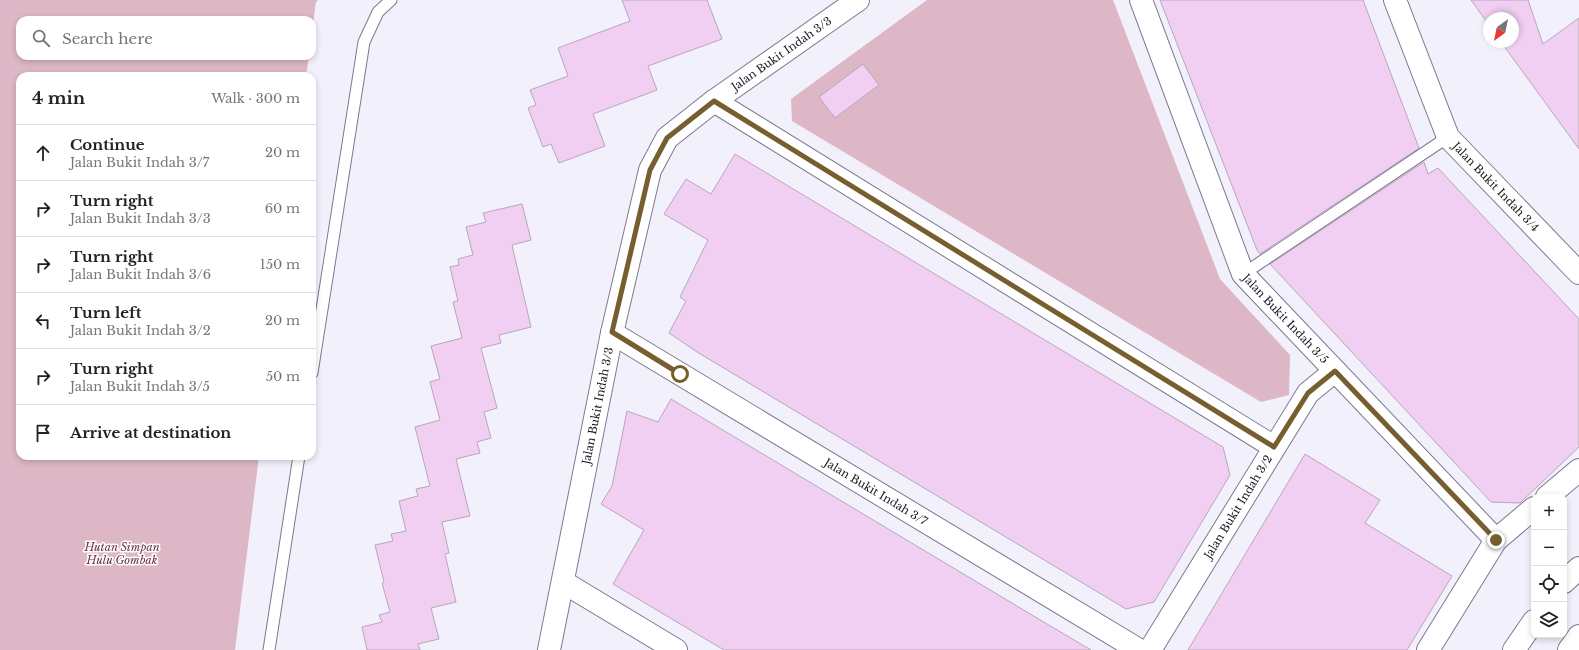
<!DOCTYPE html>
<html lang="en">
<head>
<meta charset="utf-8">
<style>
	:root { --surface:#fff; --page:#f2f2f2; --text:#222; --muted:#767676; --line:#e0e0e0 }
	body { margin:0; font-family:"Libre Baskerville",serif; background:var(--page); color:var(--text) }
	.controls { position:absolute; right:12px; bottom:12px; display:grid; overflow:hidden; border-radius:8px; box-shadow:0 2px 6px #0003 }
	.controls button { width:36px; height:36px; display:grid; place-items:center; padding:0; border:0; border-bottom:1px solid var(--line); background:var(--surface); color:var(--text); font:20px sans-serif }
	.compass { position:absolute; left:1483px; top:12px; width:36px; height:36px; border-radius:50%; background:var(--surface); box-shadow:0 2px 6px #0003; rotate:213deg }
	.stop { position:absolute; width:12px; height:12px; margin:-9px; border:3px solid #765e2f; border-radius:50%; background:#fff }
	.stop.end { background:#765e2f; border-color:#fff; box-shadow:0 1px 4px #0008 }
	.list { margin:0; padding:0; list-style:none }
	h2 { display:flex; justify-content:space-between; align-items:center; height:52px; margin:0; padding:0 16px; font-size:17px }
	h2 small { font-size:13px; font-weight:400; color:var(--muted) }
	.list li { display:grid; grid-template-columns:26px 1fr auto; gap:12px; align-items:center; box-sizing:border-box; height:56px; padding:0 16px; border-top:1px solid var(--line) }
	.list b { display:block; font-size:15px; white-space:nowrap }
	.list p { margin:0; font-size:13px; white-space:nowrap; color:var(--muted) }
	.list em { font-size:13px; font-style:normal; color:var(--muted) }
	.icon { flex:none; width:22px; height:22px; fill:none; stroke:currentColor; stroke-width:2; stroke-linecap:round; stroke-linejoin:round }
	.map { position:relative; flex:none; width:1579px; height:650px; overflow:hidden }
	.search { position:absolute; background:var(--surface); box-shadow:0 2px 6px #0003; left:16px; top:16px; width:300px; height:44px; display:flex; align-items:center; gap:10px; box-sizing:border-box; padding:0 14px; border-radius:12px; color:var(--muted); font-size:15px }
	.panel { position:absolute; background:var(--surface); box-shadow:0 2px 6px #0003; left:16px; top:72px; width:300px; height:388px; border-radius:12px }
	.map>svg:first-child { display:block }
</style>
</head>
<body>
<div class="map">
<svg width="1579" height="650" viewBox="0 0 1579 650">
	<rect width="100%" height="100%" fill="#f2f0fb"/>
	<path fill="#ddb7c5" d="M 0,0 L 318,0 L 316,2 L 312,31 L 312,20 L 20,20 L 20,56 L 309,56 L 306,76 L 20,76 L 20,456 L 259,456 L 235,650 L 0,650 Z
		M 927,0 L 1113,0 L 1220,279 L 1290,355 L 1289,395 L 1261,402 L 792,121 L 791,99 Z"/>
	<path fill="#f0cff2" stroke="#baa6bb" d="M 622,0 L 707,0 L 722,39 L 648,66 L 657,90 L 593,114 L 605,146 L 559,163 L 551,144 L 543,147 L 528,108 L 536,105 L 530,90 L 568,76 L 558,48 L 630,21 Z
		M 1160,0 L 1363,0 L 1419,148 L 1260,254 L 1257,250 Z
		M 1471,0 L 1528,0 L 1543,44 L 1579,18 L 1579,149 L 1501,42 L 1513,42 L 1513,18 L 1489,18 L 1489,25 Z
		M 863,64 L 879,85 L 835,118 L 819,97 Z
		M 735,154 L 1223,447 L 1230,475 L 1154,602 L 1126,609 L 697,352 L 669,333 L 686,301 L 680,297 L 708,240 L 664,214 L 686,179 L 711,194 Z
		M 1424,162 L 1428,174 L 1438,168 L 1579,319 L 1579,447 L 1520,503 L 1491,502 L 1270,264 Z
		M 522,204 L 531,240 L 512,245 L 531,327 L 499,335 L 501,343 L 481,348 L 497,408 L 484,412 L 491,438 L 477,442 L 480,453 L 456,459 L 470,516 L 442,522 L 449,553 L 445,554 L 456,602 L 431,608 L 439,639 L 418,644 L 420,650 L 367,650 L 362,627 L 382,622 L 379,615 L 390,612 L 382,583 L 384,582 L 375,545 L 393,541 L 391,534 L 406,531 L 399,501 L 418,496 L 416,489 L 430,486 L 415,427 L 440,420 L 430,382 L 440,379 L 431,346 L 462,338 L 453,302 L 458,301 L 450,267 L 459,265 L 458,259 L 473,255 L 466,227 L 486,222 L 483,213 Z
		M 671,399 L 1037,618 L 1091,650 L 724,650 L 613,584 L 644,530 L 601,504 L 612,486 L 627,411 L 658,422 Z
		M 1305,454 L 1380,500 L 1365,523 L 1452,576 L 1407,650 L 1188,650 Z"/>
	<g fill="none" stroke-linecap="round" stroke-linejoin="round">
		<g stroke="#7d7891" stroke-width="13">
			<path id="service" d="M 1243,274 L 1448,137
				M 312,373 L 364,42 L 378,12 L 391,0
				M 269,650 L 299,456"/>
		</g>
		<g stroke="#7d7891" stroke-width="24">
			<g id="minor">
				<path id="s1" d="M 1141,0 L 1243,274 L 1496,540"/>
				<path id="s2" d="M 1395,0 L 1448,137 L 1579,273"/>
				<path d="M 714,101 L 1274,447"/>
				<path id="s3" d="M 612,333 L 1139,650"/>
				<path d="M 1547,497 L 1579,470"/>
				<path d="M 563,582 L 676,650"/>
				<path id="s4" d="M 549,650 L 612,333 L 650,170 L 667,138 L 714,101 L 858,0"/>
				<path id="s5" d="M 1150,650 L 1308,393 L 1335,371"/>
				<path d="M 1428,650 L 1496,540 L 1534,508"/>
			</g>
		</g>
		<g stroke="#7d7891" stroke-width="24">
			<path id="tertiary" d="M 1564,582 L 1579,568
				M 1514,650 L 1534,621
				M 1569,650 L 1579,636"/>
		</g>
		<use href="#service" stroke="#fff" stroke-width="11"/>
		<use href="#minor" stroke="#fff" stroke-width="22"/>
		<use href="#tertiary" stroke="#fff" stroke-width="22"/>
	</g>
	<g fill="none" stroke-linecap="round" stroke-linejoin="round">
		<path stroke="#765e2f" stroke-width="5" d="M 680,374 L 612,332 L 650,170 L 667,138 L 714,101 L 1274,447 L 1308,393 L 1335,371 L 1496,540"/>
	</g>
	<g text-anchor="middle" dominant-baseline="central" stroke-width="3" stroke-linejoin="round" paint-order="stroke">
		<g font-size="11" fill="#191721" stroke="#fff">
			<text stroke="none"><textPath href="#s4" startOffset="669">Jalan Bukit Indah 3/3</textPath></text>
			<text stroke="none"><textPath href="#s2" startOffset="216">Jalan Bukit Indah 3/4</textPath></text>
			<text stroke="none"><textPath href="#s1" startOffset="354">Jalan Bukit Indah 3/5</textPath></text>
			<text stroke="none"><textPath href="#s4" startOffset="249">Jalan Bukit Indah 3/3</textPath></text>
			<text stroke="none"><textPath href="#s3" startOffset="308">Jalan Bukit Indah 3/7</textPath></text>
			<text stroke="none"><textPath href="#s5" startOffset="168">Jalan Bukit Indah 3/2</textPath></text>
		</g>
		<g font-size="11" font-style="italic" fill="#6a2f49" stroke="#fff">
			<text x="122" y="547">Hutan Simpan<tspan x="122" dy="13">Hulu Gombak</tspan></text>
		</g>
	</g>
</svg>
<div class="controls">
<button>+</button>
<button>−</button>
<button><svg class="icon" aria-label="locate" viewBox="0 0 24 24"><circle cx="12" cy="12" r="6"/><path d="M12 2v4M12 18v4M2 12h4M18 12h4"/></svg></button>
<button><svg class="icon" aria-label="layers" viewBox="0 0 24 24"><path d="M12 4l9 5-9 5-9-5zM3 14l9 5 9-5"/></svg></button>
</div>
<svg class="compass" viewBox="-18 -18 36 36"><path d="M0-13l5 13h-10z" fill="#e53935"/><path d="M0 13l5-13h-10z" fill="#767676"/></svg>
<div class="stop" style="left:680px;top:374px"></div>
<div class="stop end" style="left:1496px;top:540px"></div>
<div class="search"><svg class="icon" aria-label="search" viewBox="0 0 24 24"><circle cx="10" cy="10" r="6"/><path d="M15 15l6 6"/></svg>Search here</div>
<section class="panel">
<h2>4 min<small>Walk · 300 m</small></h2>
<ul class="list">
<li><svg class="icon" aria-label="ahead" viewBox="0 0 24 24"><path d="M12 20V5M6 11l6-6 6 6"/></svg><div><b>Continue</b><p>Jalan Bukit Indah 3/7</p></div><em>20 m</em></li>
<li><svg class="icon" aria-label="right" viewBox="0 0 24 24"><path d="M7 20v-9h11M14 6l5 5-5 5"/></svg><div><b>Turn right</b><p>Jalan Bukit Indah 3/3</p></div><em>60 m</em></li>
<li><svg class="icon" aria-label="right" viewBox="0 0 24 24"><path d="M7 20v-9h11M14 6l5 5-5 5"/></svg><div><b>Turn right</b><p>Jalan Bukit Indah 3/6</p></div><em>150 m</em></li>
<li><svg class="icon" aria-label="left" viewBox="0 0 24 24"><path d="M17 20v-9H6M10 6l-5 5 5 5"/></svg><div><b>Turn left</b><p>Jalan Bukit Indah 3/2</p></div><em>20 m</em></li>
<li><svg class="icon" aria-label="right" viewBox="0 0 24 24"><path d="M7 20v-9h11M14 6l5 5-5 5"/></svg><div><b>Turn right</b><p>Jalan Bukit Indah 3/5</p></div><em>50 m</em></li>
<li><svg class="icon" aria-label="arrive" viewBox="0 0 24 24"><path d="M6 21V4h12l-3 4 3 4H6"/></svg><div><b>Arrive at destination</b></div></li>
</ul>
</section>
</div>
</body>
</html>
